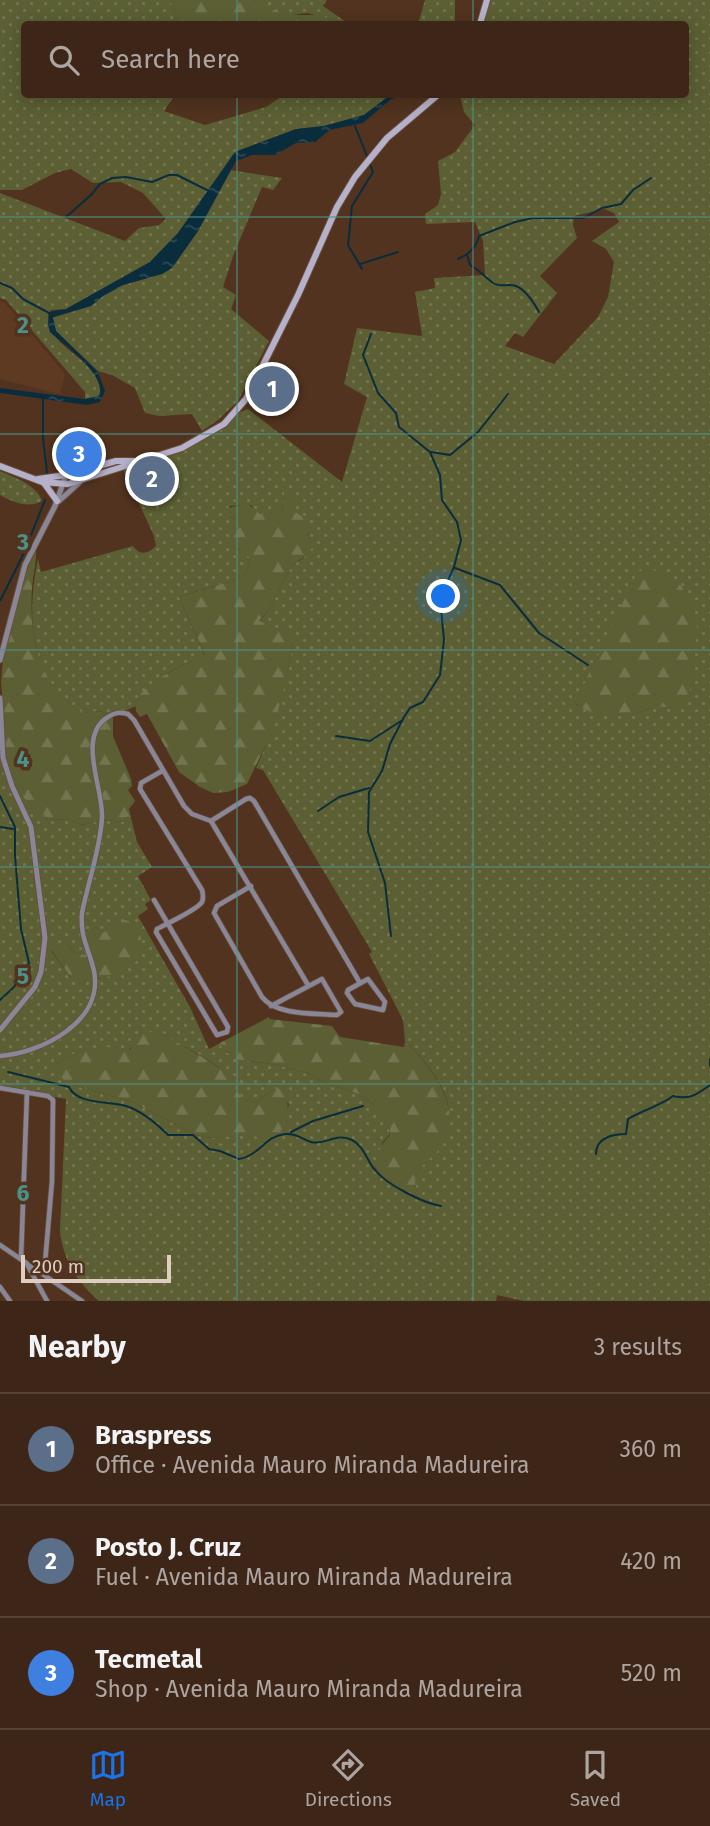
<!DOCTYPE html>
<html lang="en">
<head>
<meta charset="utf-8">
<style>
	:root { --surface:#3d2617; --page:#442e20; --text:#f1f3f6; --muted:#ada5a1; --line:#564336; --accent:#1a73e8 }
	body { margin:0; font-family:"Fira Sans",sans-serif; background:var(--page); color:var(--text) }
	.scale { position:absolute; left:21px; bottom:18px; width:150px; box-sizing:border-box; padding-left:7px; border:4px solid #e0cdc1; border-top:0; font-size:19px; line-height:24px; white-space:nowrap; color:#e0cdc1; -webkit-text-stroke:5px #51331f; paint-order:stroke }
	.you { position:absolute; left:444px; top:597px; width:24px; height:24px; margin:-18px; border:5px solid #fff; border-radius:50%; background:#1a73e8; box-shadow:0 0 0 10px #1a73e833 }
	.badge { display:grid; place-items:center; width:46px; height:46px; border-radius:50%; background:var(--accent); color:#fff; font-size:23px; font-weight:700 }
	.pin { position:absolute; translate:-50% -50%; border:4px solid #fff; box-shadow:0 2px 7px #0006 }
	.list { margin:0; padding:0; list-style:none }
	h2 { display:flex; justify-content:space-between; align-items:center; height:91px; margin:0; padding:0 28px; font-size:30px }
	h2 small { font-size:23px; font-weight:400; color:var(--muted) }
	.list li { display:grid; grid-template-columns:46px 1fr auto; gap:21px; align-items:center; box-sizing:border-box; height:112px; padding:0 28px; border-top:2px solid var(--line) }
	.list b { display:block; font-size:26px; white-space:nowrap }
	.list p { margin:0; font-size:23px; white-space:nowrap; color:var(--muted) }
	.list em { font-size:23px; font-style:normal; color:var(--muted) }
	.icon { flex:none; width:38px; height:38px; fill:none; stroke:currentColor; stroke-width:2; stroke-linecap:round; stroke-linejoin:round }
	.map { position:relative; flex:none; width:710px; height:1301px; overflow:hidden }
	.search { position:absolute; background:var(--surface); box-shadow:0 4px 18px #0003; left:21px; right:21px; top:21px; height:77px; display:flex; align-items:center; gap:18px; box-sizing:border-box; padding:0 24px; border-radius:7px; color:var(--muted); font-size:26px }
	.sheet { height:427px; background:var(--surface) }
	nav { display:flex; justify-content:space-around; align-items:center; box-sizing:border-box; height:98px; border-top:2px solid var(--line); background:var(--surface); font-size:19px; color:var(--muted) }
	nav a { display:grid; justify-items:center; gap:4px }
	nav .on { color:var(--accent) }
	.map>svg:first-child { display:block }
</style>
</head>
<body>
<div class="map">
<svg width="710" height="1301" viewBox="0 0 710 1301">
	<defs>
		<pattern id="grass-dots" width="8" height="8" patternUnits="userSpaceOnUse" patternTransform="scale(1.75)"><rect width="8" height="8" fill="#5b5f33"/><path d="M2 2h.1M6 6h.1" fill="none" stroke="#72754f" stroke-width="1.8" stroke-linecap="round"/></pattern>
		<pattern id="forest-firs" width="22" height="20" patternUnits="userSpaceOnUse" patternTransform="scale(1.75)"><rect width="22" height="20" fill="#5b5f33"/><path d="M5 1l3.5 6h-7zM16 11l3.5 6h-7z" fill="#72754f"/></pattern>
		<pattern id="water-ripples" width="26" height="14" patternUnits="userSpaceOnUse" patternTransform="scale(1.75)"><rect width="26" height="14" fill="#0a2d3d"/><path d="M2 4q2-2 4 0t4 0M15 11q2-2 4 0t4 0" fill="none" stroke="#2d4a57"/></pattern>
	</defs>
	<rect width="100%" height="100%" fill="#51331f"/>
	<path fill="#5f3a22" d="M 0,301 L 5,303 L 65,374 L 60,394 L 0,379 Z"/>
	<path fill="url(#grass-dots)" fill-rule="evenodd" d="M 0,0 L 170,0 L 175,13 L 175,24 L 24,24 L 24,94 L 175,95 L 164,111 L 205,125 L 266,107 L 284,95 L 390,95 L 364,115 L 324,126 L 296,129 L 235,152 L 178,233 L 150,262 L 66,309 L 51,310 L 48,314 C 49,353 97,354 101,393 L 96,398 L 85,399 L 85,392 L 6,300 L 0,298 L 0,193 L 125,241 L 139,228 L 159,225 L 166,219 L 143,193 L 121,182 L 93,183 L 71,169 L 55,173 L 22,190 L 0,190 Z
		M 253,0 L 327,0 L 323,6 L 349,24 L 307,13 L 285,16 Z
		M 425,0 L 455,0 L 455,24 L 418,24 Z
		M 491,0 L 710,0 L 710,1301 L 524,1301 L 497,1295 L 496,1301 L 99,1301 C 77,1282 63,1260 60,1231 L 66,1099 L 0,1087 L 0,746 C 2,791 21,789 48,819 L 71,820 L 81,825 L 104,820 L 123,822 L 130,814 L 137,842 L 152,867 L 138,876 L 151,900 L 145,904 L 148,909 L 138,916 L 190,1007 L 209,1049 L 220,1043 L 228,1053 L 249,1061 L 278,1065 L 310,1074 L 326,1083 L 359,1094 L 375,1105 L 389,1124 L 390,1134 L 382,1143 L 375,1168 C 387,1183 396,1191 417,1192 C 411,1171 425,1164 437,1151 C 440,1148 442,1141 443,1136 C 446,1129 449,1122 449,1115 C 450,1089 423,1058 405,1041 L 403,1020 L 369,954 L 372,952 L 263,770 L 256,768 C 275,727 285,687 293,643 L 259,622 L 269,610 L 292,565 L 304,558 L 311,544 L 308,532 L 295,512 L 289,492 L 285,492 L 281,513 L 266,515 L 257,513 L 251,505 L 229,506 L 230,517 L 236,520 L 236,548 L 248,555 L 250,558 L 246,574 L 234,580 L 179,597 L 205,656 C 180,665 150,679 135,703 L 136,706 L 113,716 L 100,711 L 84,713 C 29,684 26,613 38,559 L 41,572 L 133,546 C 140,556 148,554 156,546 L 154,536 L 123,469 C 148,461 175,456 198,443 C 214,435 233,413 248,409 L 342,482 L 367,397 L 344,384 L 357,328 L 422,336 L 415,292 L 435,288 L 434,278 L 485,275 L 483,241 L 475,222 L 426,224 L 425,214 L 438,205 L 441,194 L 438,161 L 455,152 L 475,125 L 464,112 L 460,95 L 686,94 L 686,24 L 483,24 ZM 604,209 L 614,213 L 619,222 L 592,241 L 606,249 L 614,262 L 608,297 L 598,317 L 554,364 L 505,346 L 515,333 L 523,337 L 557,293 L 540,276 L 577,238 L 573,225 L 574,216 ZM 575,704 L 679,706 L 655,706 L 641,712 L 616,715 L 591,711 ZM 95,927 L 104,932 L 110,930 L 101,979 L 72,979 L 51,951 L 67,945 L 74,952 L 85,955 L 85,950 ZM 163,1034 C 179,1045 214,1060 225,1073 C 235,1085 237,1101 255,1103 L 274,1089 L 289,1104 L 281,1131 L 210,1138 L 195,1135 L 133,1102 L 69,1084 L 54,1065 C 75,1049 103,1044 128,1051 L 132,1046 Z
		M 230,170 L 282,178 L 273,190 L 262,187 L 233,256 L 223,287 L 236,295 L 231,309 L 269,341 L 238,401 L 218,420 L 202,431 L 192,414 L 159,416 L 145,413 L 135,388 L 112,375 L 98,371 L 56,331 L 52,318 L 91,306 L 103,296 L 123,285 L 162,274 L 172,268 L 198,231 Z
		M 0,471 C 14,477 37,485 42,501 C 28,509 13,502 0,495 Z"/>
	<path fill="url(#forest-firs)" d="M 170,0 L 253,0 L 285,15 L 317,15 L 346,24 L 175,24 L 175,13 Z
		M 285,492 L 290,492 L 295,512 L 308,520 L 308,533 L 312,547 L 309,554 L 292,565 L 269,610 L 259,621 L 287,632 L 293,643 L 285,685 L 272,732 L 247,784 L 228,792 L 213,793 L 200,787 L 179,772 L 147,714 L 140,717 L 136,711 L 135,703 C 144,681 185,664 205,655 L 179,597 L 234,580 L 246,574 L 250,558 L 232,544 L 228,533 L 235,524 L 236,520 L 227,515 L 226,508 L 248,504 L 260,514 L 281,513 Z
		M 36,546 C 37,562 33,574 32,589 C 29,636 39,689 84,713 L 100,711 L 113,716 L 113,736 L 131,779 L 132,786 L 128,790 L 135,801 L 129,809 L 130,814 L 123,822 L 104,820 L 81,825 L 71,820 L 48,819 C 33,803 4,787 1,765 C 0,756 0,746 0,737 L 5,735 L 1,681 L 4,650 L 24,578 Z
		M 644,569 L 654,570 L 680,585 L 692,600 L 697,627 L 695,653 L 690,690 L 679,706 C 670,709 666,706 657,707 C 651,707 646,710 641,712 C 621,717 591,717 575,703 L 637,573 Z
		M 125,920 L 136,924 C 159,970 107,983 72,979 L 51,950 L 51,945 L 64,942 L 74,952 L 85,955 L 82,936 L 83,931 L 95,927 L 104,932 Z
		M 269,1017 L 269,1019 L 332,1026 L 340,1037 L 404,1047 L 405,1041 C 432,1067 466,1110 441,1147 C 430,1162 410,1168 417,1192 L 415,1194 L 388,1184 L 375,1167 L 378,1149 L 390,1135 L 390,1129 L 375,1105 L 359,1094 L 326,1083 L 310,1074 L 278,1065 L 236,1059 L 221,1046 L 220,1043 Z
		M 157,1031 C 168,1037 218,1065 225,1072 C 235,1084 237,1101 255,1103 L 274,1089 L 283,1089 C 293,1106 287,1137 265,1142 L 253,1135 L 210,1138 L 195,1135 L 133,1102 L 69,1084 L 56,1073 L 54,1065 C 70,1053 89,1047 109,1047 C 117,1047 124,1051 131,1049 L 131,1040 L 135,1035 Z"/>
	<path fill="url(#water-ripples)" d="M 390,95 L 401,95 L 390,100 L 363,123 L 330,130 L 315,142 L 296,143 L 275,155 L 252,155 L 236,161 L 198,231 L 172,268 L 162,274 L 123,285 L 103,296 L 91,306 L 53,317 L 56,331 L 98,372 L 105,391 L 100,402 L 87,405 L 0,393 L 0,388 L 85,399 L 99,396 C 108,375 63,345 50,332 L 48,325 L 49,312 L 66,309 L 150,262 L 178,233 L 235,152 L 296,129 L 324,126 L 364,115 Z"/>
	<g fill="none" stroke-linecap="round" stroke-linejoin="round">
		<path stroke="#0a2d3d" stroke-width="2" d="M 355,126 L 367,156
			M 66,217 L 91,195 L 100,184 L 112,178 L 126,177 L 152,182 L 169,175 L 177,175 L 209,191
			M 467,255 L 470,265 C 479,270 485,277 493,283 C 500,288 508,283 516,286 C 526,290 534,303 539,312
			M 458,259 C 469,254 476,248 479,236 L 515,222 L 533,218 L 584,218 L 602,208 L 621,204 L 633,190 L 651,178
			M 360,264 L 398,252
			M 362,269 L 348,245 L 352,206 L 373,172 L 369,162
			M 0,283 L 12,288 L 23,299 L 49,313
			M 371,334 L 363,355 L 378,393 L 396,413 L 399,427 L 430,452 L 440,475 L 442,500 L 457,522 L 461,540 L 454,567 L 440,598 L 444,640 L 440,675 L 423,702 L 410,708 L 404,717 L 390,744 L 382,771 L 369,792 L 368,832 L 385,883 L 391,936
			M 43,397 L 43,438 L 47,473
			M 431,452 L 450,455 L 478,432 L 508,394
			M 455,568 L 500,585 L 539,633 L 588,665
			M 0,601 L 23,555 L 45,500
			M 336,736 L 370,741 L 401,721
			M 0,796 L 15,827 L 15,856 L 21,929 L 29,963 L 14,987 L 0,1000
			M 318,811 L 339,797 L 369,788
			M 0,827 L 13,829
			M 710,1059 L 710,1066
			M 8,1072 L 69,1087 C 77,1105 110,1101 126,1106 C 142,1111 156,1123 168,1135 L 193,1135 L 209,1149 L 220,1151 L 239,1159 C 259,1156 265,1136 285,1134 C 297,1133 301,1139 311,1142 C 325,1146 336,1132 352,1140 C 364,1146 367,1161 375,1170 C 387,1185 423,1203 441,1206
			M 291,1132 L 313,1121 L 363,1106
			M 596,1154 C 596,1138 612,1134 626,1134 L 628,1119 C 643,1110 660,1106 673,1096 C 691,1100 697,1094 710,1085"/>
		<g stroke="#6b4f3c" stroke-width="6">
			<path id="minor" d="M 211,821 L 246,799 L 250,798 L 254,801 L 360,983
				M 211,821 L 308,985
				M 251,886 L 217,906 L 214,913 L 262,997 C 277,1016 315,1013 337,1015 L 341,1012 L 322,979 L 271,1006
				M 154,900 L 228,1027 L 227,1032 L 217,1035 L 156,932 L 157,929 C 166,924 197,910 202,902 C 204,898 203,895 202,890 L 140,789 L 141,783 L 162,771
				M 368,979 L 385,1002 L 383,1010 L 355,1004 L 347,993 L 348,990 Z
				M 0,1056 C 41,1053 104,1022 94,971 C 89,948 80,939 82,913 C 88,882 100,850 102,818 C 104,790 76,736 108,717 C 115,712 120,712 128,714 L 134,720 L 184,806 L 192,814 L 211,821
				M 0,1088 L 48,1096 L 53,1100 L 52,1181 L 44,1275
				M 0,1245 L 82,1301
				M 21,1259 L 27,1092
				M 28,1266 L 47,1301
				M 0,1287 L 10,1301"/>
		</g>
		<g stroke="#6b4f3c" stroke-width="7">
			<path id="tertiary" d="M 59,501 L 80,482
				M 0,660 L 25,565 L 55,506 L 66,475
				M 0,698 L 3,758 L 12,786 L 31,827 L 45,938 L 41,972 L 35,987 L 0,1030"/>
		</g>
		<g stroke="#6b4f3c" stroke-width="8">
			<path id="secondary" d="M 480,24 L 487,0
				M 0,466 L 42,482 L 68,484 L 182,448 L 224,424 L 246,399 L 298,295 L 337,207 L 355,177 L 387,138 L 439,94
				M 38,479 L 66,475 L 116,461 L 133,461
				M 44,483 L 57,501"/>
		</g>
		<use href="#minor" stroke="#898797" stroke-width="4.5"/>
		<use href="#tertiary" stroke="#898797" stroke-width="5"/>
		<use href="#secondary" stroke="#b6b1cb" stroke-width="6"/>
	</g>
	<path fill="none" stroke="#4e9087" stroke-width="2" stroke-opacity="0.55" d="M 237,0 L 237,24M 473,0 L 473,24M 237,94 L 237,1301M 473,94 L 473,1301M 0,217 L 710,217M 0,434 L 710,434M 0,650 L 710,650M 0,867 L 710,867M 0,1084 L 710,1084"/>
	<g font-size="23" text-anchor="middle" font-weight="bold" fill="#4e9087" stroke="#51331f" stroke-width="7" stroke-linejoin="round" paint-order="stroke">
		<text x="23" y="333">2</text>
		<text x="23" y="550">3</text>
		<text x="23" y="767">4</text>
		<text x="23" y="984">5</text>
		<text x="23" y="1201">6</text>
	</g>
</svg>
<div class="scale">200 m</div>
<div class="you"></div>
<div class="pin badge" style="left:272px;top:389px;background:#5c6f8a">1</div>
<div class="pin badge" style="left:152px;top:479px;background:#5c6f8a">2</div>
<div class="pin badge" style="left:79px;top:454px;background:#3f7fe0">3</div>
<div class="search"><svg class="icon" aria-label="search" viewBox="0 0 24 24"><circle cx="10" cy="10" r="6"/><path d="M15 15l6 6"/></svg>Search here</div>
</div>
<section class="sheet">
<h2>Nearby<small>3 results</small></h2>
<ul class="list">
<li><span class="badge" style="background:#5c6f8a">1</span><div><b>Braspress</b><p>Office · Avenida Mauro Miranda Madureira</p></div><em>360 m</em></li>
<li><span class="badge" style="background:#5c6f8a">2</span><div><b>Posto J. Cruz</b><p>Fuel · Avenida Mauro Miranda Madureira</p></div><em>420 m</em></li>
<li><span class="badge" style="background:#3f7fe0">3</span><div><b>Tecmetal</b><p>Shop · Avenida Mauro Miranda Madureira</p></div><em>520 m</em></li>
</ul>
</section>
<nav>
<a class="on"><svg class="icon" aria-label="map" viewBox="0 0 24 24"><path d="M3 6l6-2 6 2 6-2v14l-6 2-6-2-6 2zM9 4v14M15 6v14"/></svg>Map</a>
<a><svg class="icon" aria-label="directions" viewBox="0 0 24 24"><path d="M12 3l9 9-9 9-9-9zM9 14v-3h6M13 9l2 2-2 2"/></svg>Directions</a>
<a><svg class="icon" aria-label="saved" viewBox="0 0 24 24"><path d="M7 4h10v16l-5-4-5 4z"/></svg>Saved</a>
</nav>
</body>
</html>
